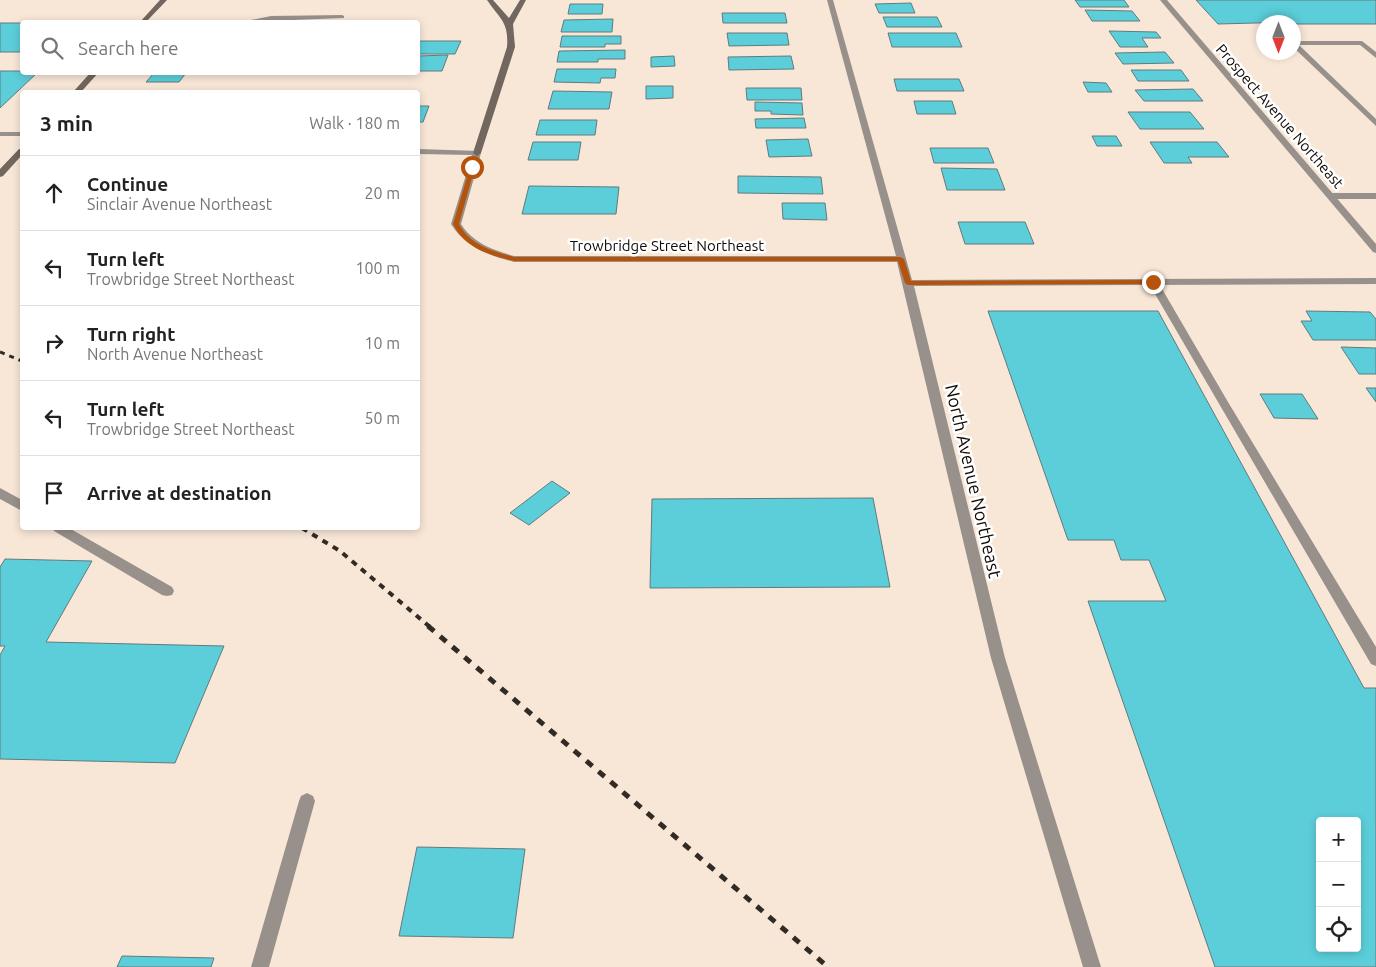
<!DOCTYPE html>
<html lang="en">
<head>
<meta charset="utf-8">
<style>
	:root { --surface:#fff; --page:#f6f6f6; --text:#222; --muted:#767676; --line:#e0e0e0 }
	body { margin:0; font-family:Ubuntu,sans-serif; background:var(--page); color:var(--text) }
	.controls { position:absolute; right:15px; bottom:15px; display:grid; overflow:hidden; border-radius:5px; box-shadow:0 2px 8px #0003 }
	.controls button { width:45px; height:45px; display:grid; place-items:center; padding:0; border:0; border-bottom:1px solid var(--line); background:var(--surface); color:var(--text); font:25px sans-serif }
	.compass { position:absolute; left:1256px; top:15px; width:45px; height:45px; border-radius:50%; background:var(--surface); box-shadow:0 2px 8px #0003; rotate:180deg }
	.stop { position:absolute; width:15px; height:15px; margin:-11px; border:4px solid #b45309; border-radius:50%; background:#fff }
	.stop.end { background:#b45309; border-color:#fff; box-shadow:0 1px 5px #0008 }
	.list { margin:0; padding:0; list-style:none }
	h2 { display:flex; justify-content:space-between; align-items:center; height:65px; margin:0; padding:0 20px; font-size:21px }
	h2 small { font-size:16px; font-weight:400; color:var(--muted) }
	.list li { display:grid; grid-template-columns:32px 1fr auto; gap:15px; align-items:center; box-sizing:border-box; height:75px; padding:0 20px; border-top:1px solid var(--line) }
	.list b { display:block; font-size:19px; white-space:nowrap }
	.list p { margin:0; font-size:16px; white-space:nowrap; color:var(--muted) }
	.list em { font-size:16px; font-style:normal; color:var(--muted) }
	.icon { flex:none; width:28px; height:28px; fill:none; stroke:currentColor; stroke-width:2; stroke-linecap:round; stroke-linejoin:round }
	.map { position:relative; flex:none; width:1376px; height:967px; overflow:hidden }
	.search { position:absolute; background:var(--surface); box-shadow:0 2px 8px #0003; left:20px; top:20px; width:400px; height:55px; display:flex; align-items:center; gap:12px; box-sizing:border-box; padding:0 18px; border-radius:5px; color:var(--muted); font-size:19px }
	.panel { position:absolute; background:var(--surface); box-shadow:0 2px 8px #0003; left:20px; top:90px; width:400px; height:440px; border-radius:5px }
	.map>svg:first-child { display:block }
</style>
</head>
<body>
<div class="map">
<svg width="1376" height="967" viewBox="0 0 1376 967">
	<rect width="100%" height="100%" fill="#f8e7d7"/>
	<path fill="#5cced9" stroke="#627a7d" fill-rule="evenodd" d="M 1075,0 L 1124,0 L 1129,7 L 1080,7 Z
		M 1196,0 L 1376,0 L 1376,24 L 1294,24 L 1294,22 L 1218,24 Z
		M 911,3 L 915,13 L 879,13 L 875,4 Z
		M 570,4 L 603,4 L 602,14 L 568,14 Z
		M 1085,10 L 1132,11 L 1140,21 L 1092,21 Z
		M 722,13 L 785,13 L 787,23 L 723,23 Z
		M 883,17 L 937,17 L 942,27 L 887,27 Z
		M 613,19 L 612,32 L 561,32 L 564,20 Z
		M 0,23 L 22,23 L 22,52 L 0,52 Z
		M 1109,31 L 1156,32 L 1161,38 L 1142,38 L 1148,47 L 1120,47 Z
		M 727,33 L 787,33 L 789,45 L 729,46 Z
		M 888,33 L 956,33 L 962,47 L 892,47 Z
		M 562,36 L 621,36 L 621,44 L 605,44 L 605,47 L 560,47 Z
		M 418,41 L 461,41 L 455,54 L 418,54 Z
		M 625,50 L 625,59 L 598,59 L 598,62 L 557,62 L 559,51 Z
		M 1165,52 L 1174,63 L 1123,64 L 1115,53 Z
		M 448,55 L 442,71 L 418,71 L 418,56 Z
		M 674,56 L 675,66 L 651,67 L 651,57 Z
		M 791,56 L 794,69 L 729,70 L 728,57 Z
		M 557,69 L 616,69 L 615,78 L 601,78 L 600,83 L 554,82 Z
		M 1131,70 L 1181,70 L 1189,81 L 1138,81 Z
		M 0,71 L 22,71 L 38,72 L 0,108 Z
		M 154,73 L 186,73 L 179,82 L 146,82 Z
		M 894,79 L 959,79 L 964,91 L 897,91 Z
		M 1083,82 L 1106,83 L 1112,92 L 1088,92 Z
		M 646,86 L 673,86 L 673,98 L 646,99 Z
		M 746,88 L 801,88 L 802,100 L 747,100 Z
		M 1193,89 L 1203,101 L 1144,101 L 1135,90 Z
		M 553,91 L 612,92 L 609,109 L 548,109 Z
		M 914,101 L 952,101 L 956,114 L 917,114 Z
		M 755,102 L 802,103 L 803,115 L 771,114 L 771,111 L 755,111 Z
		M 418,106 L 429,106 L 423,122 L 418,122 Z
		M 1128,112 L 1190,112 L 1204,129 L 1140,129 Z
		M 804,118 L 806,128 L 756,128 L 755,119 Z
		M 540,120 L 597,120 L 595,135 L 536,135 Z
		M 1092,136 L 1116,136 L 1122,146 L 1097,146 Z
		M 808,139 L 812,156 L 769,157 L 766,140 Z
		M 533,142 L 581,142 L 578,160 L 528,160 Z
		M 1150,142 L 1217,142 L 1229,157 L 1188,157 L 1192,163 L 1164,163 Z
		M 930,148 L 988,148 L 994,163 L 934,163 Z
		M 941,168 L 997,169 L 1005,190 L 947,190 Z
		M 738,176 L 821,177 L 823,194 L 738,193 Z
		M 529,186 L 619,187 L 616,214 L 522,214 Z
		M 782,203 L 825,203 L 827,220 L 783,219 Z
		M 958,222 L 1025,222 L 1034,244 L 965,244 Z
		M 988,311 L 1158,311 L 1364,688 L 1376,688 L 1376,967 L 1215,967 L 1088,601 L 1166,601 L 1149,560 L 1121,560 L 1114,540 L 1068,540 ZM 1320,821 L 1357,821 L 1357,948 L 1320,948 Z
		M 1306,311 L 1370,312 L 1376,319 L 1376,340 L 1313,340 L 1301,321 L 1312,321 Z
		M 1341,347 L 1376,348 L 1376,374 L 1359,374 Z
		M 1366,388 L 1376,388 L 1376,402 Z
		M 1260,394 L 1302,394 L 1318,419 L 1274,418 Z
		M 552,481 L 570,493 L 529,525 L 510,513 Z
		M 873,498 L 890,587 L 650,588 L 652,499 Z
		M 5,559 L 92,561 L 46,642 L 224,646 L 175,763 L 0,759 L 0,655 L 5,646 L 0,646 L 0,567 Z
		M 417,847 L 525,849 L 513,938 L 399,936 Z
		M 122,956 L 214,958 L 211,967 L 117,967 Z"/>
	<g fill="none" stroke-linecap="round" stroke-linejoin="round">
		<path fill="#98918b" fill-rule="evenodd" d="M 342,15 L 344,16 L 344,18 L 241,22 L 271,16 Z
			M 1294,41 L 1362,41 L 1376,52 L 1376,58 L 1360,45 L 1299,45 L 1376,119 L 1376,126 L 1294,48 Z
			M 0,132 L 22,132 L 22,136 L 0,136 Z
			M 1376,193 L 1376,199 L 1331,199 L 1326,196 L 1331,193 Z
			M 1153,279 L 1158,282 L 1228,402 L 1376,647 L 1376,666 L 1371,664 L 1148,282 Z
			M 0,488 L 22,500 L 22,511 L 0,499 Z
			M 52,528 L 69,528 L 172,587 L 174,591 L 172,595 L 167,596 L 162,595 L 54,531 Z"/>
		<path fill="#98918b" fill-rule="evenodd" d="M 827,0 L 833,0 L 912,280 L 1376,278 L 1376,284 L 914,286 L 1005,658 L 1101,967 L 1083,967 L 991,658 L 897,262 L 514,262 C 488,255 466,248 451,224 L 472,155 L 418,154 L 418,149 L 480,151 L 481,153 L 461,224 C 473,243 493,250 514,256 L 896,256 Z
			M 1160,0 L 1167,0 L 1376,244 L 1376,253 L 1373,252 Z
			M 307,793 L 313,796 L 315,801 L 269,967 L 251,967 L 299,801 L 301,796 Z"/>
		<path fill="#71675e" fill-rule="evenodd" d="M 160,0 L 167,0 L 146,22 L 140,22 Z
			M 487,0 L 493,0 L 509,18 L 520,0 L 526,0 L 513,24 L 515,47 L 481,153 L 477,156 L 473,153 L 507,47 C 509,22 500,19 487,0 Z
			M 91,72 L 99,72 L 81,92 L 73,92 Z
			M 19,149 L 22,149 L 22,155 L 3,176 L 0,177 L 0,169 Z"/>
		<path stroke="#322b25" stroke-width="3" stroke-dasharray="5 5" stroke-linecap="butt" d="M 0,352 L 22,361"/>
		<path stroke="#322b25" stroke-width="4" stroke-dasharray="6 6" stroke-linecap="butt" d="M 302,528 L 340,551 L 430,627"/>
		<path stroke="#322b25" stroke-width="5" stroke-dasharray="8 8" stroke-linecap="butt" d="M 428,626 L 828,967"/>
	</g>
	<path fill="#b45309" d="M 472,165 L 475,167 L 459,224 C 470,245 492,251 514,257 L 900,257 L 904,259 L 911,281 L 1153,280 L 1156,282 L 1153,284 L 908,285 L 905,283 L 898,261 L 514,261 C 489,255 465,248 453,224 L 470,167 Z"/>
	<g text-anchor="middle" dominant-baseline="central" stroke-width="5" stroke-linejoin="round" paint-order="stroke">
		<g font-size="15" fill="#110b07" stroke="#fff">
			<text transform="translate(1280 116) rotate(49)">Prospect Avenue Northeast</text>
			<text x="667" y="245">Trowbridge Street Northeast</text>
		</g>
		<g font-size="18" fill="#110b07" stroke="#fff">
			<text transform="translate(974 481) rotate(77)">North Avenue Northeast</text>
		</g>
	</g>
</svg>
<div class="controls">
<button>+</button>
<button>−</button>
<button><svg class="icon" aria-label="locate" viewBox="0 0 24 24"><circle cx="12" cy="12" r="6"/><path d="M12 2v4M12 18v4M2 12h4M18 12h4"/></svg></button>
</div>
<svg class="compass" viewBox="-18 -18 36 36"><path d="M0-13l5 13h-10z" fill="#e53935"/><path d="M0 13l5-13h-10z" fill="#767676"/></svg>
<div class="stop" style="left:472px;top:167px"></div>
<div class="stop end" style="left:1153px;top:282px"></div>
<div class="search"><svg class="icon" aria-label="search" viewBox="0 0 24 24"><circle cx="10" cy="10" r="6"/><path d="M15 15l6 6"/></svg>Search here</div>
<section class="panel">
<h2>3 min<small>Walk · 180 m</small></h2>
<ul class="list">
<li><svg class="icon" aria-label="ahead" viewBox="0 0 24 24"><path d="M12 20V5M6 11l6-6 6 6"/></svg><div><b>Continue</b><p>Sinclair Avenue Northeast</p></div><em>20 m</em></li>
<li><svg class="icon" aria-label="left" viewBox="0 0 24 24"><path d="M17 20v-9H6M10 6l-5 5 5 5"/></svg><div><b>Turn left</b><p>Trowbridge Street Northeast</p></div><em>100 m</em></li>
<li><svg class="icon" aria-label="right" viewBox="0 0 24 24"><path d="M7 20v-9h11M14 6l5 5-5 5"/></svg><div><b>Turn right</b><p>North Avenue Northeast</p></div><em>10 m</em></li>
<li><svg class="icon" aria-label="left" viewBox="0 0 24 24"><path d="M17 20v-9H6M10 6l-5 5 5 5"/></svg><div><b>Turn left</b><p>Trowbridge Street Northeast</p></div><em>50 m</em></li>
<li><svg class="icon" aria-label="arrive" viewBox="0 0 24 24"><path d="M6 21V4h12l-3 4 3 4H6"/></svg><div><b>Arrive at destination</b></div></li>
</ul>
</section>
</div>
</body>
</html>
